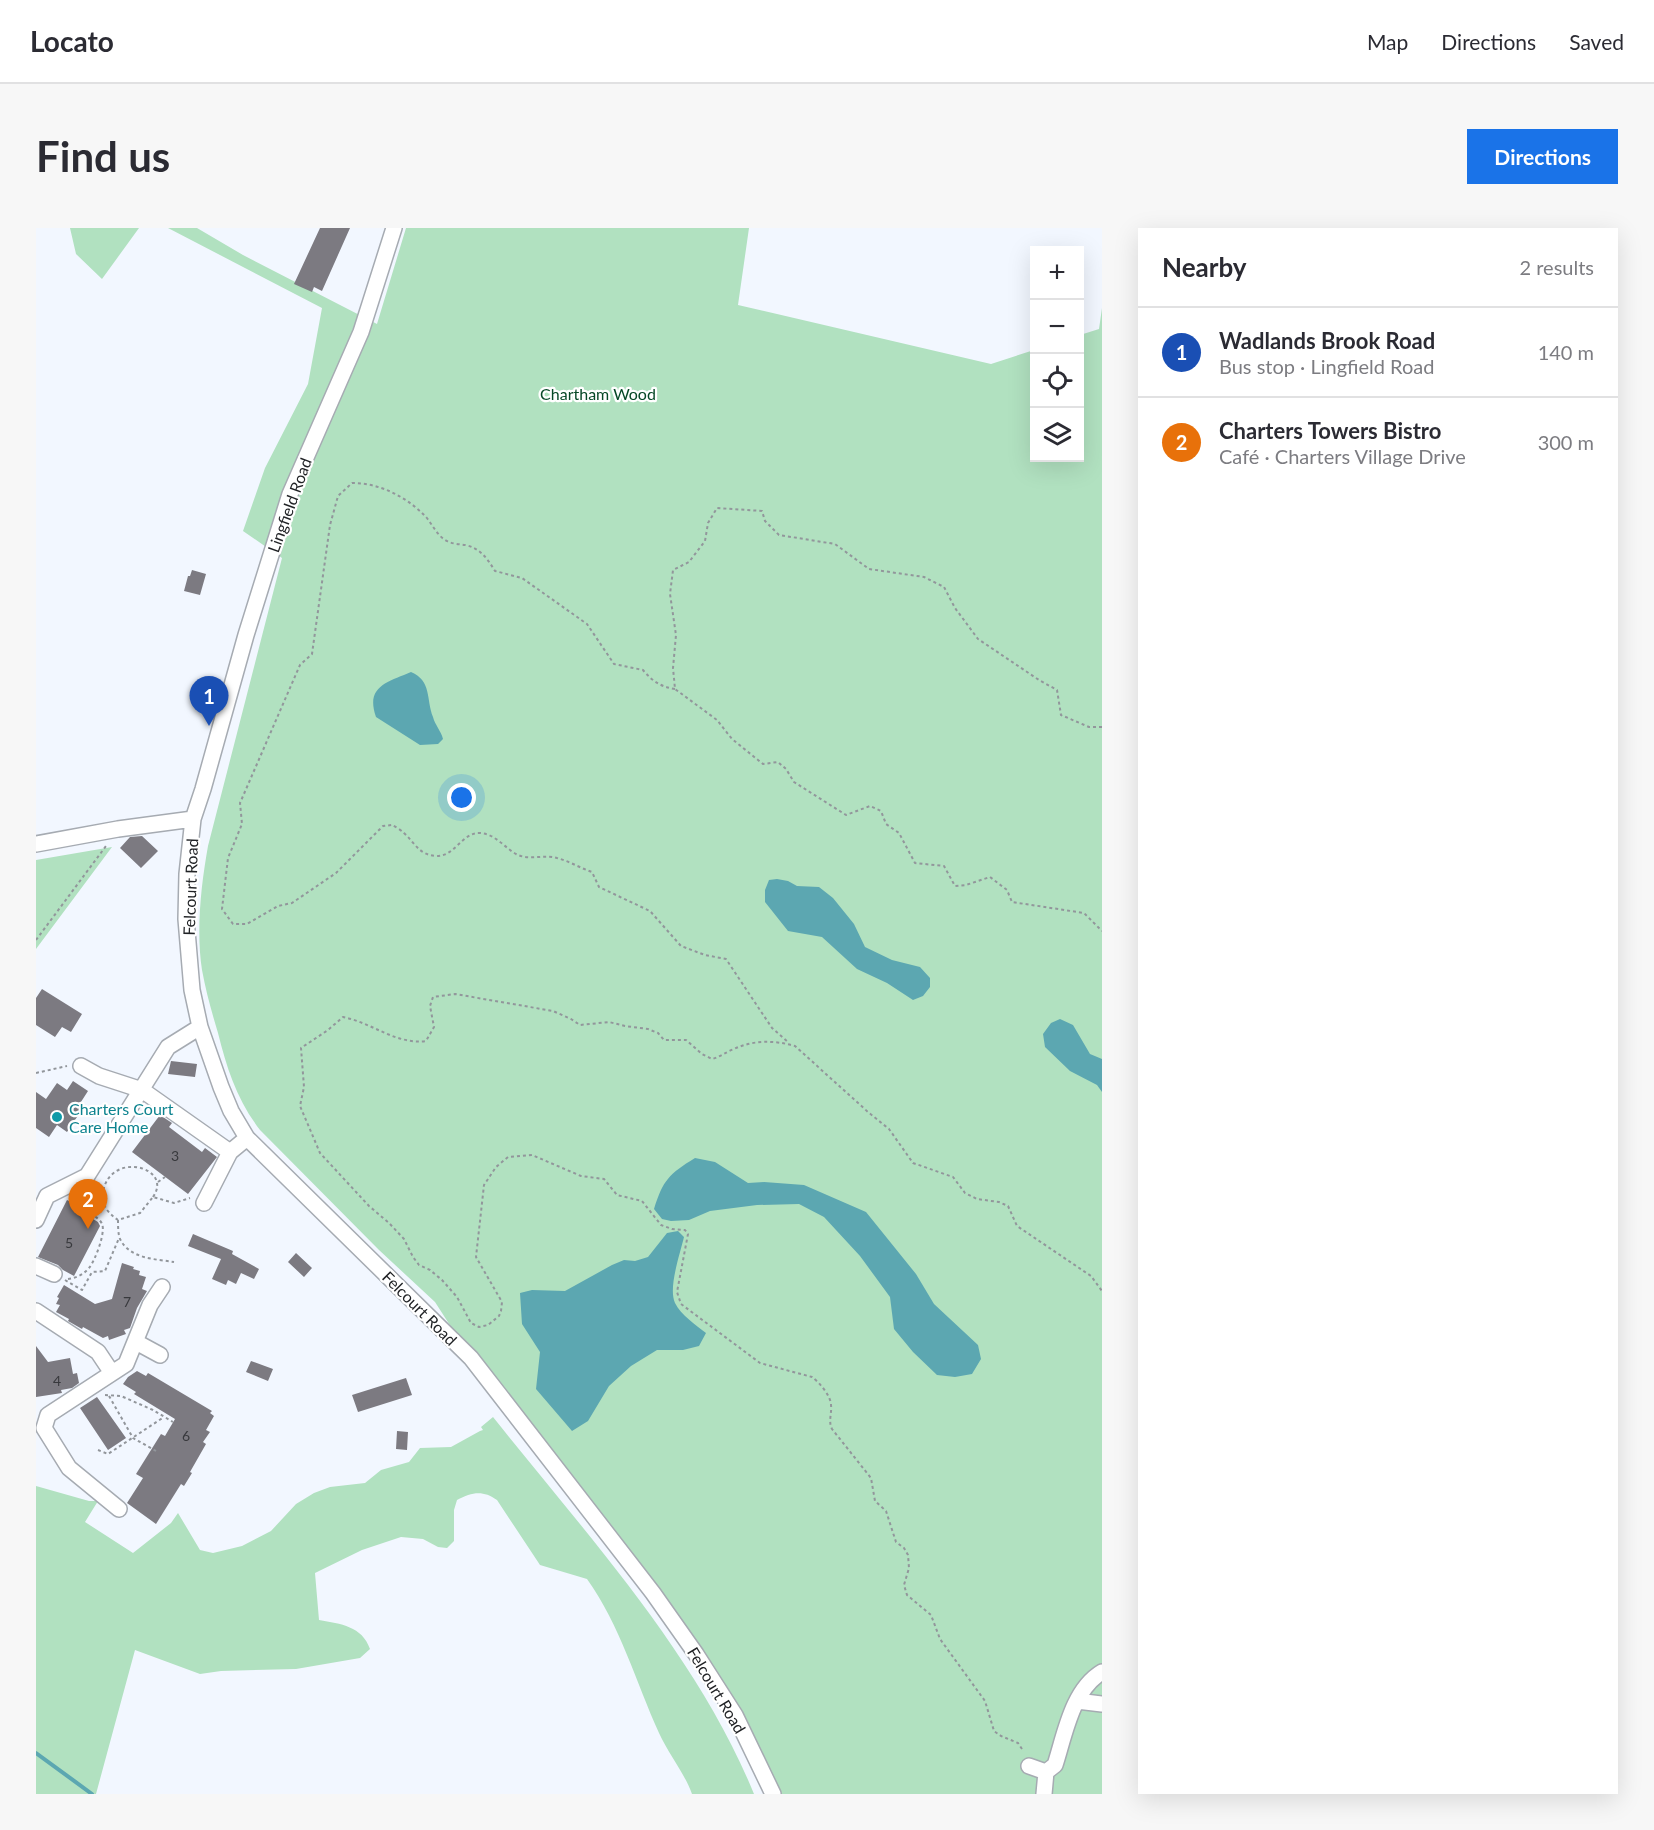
<!DOCTYPE html>
<html lang="en">
<head>
<meta charset="utf-8">
<style>
	:root { --surface:#fff; --page:#f7f7f7; --text:#2b2b33; --muted:#7c7c81; --line:#e1e1e2; --accent:#1a73e8 }
	body { margin:0; font-family:Lato,sans-serif; background:var(--page); color:var(--text) }
	.controls { position:absolute; right:18px; top:18px; display:grid; overflow:hidden; border-radius:0px; box-shadow:0 6px 24px #0002 }
	.controls button { width:54px; height:54px; display:grid; place-items:center; padding:0; border:0; border-bottom:2px solid var(--line); background:var(--surface); color:var(--text); font:30px sans-serif }
	.you { position:absolute; left:426px; top:570px; width:21px; height:21px; margin:-15px; border:4px solid #fff; border-radius:50%; background:#1a73e8; box-shadow:0 0 0 9px #1a73e833 }
	.badge { display:grid; place-items:center; width:39px; height:39px; border-radius:50%; background:var(--accent); color:#fff; font-size:20px; font-weight:700 }
	.pin { position:absolute; translate:-50% -50px; filter:drop-shadow(0 2px 3px #0008) }
	.pin::after { content:''; position:absolute; top:32px; width:21px; height:18px; background:inherit; clip-path:polygon(0 0,100% 0,50% 100%) }
	.list { margin:0; padding:0; list-style:none }
	h2 { display:flex; justify-content:space-between; align-items:center; height:78px; margin:0; padding:0 24px; font-size:26px }
	h2 small { font-size:20px; font-weight:400; color:var(--muted) }
	.list li { display:grid; grid-template-columns:39px 1fr auto; gap:18px; align-items:center; box-sizing:border-box; height:90px; padding:0 24px; border-top:2px solid var(--line) }
	.list b { display:block; font-size:22px; white-space:nowrap }
	.list p { margin:0; font-size:20px; white-space:nowrap; color:var(--muted) }
	.list em { font-size:20px; font-style:normal; color:var(--muted) }
	.icon { flex:none; width:33px; height:33px; fill:none; stroke:currentColor; stroke-width:2; stroke-linecap:round; stroke-linejoin:round }
	.map { position:relative; flex:none; width:1066px; height:1566px; overflow:hidden; border-radius:0px }
	header { display:flex; align-items:center; gap:36px; box-sizing:border-box; height:84px; padding:0 30px; background:var(--surface); border-bottom:2px solid var(--line) }
	header strong { font-size:28px }
	nav { display:flex; gap:33px; margin-inline-start:auto; font-size:21px }
	.intro { display:flex; align-items:center; justify-content:space-between; box-sizing:border-box; height:144px; padding:0 36px }
	h1 { margin:0; font-size:42px }
	.button { padding:15px 27px; border-radius:0px; background:var(--accent); color:#fff; font-size:21px; font-weight:700 }
	main { display:flex; gap:36px; padding:0 36px }
	aside { flex:1; background:var(--surface); border-radius:0px; box-shadow:0 6px 24px #0002 }
	.map>svg:first-child { display:block }
</style>
</head>
<body>
<header>
<strong>Locato</strong>
<nav><a>Map</a><a>Directions</a><a>Saved</a></nav>
</header>
<div class="intro"><h1>Find us</h1><a class="button">Directions</a></div>
<main>
<div class="map">
<svg width="1066" height="1566" viewBox="0 0 1066 1566">
	<rect width="100%" height="100%" fill="#f2f7ff"/>
	<path fill="#b1e1c0" d="M 34,0 L 103,0 L 66,51 L 40,26 Z
		M 132,0 L 161,0 L 207,27 L 341,96 L 370,0 L 713,0 L 702,77 L 955,136 L 998,122 L 999,230 L 1044,230 L 1044,107 L 1063,101 L 1066,80 L 1066,1566 L 737,1566 L 699,1487 L 435,1130 L 399,1074 L 343,1022 L 224,902 C 201,872 191,841 182,805 C 176,785 170,764 166,742 C 160,703 165,657 172,618 L 246,330 L 207,303 L 229,240 L 272,156 L 286,80 Z
		M 76,619 L 0,721 L 0,632 Z
		M 457,1189 C 550,1306 661,1426 718,1566 L 656,1566 C 648,1544 633,1527 623,1505 C 600,1454 584,1397 551,1351 L 504,1337 L 461,1272 C 447,1262 436,1264 421,1272 L 418,1282 L 418,1313 L 411,1320 L 402,1319 L 387,1311 L 365,1309 L 326,1322 L 279,1345 L 283,1392 C 305,1396 326,1398 334,1421 L 324,1430 L 260,1441 L 185,1443 L 164,1446 L 99,1422 L 60,1566 L 0,1566 L 0,1258 L 53,1273 L 62,1273 L 49,1294 L 97,1325 L 135,1295 L 142,1285 L 164,1322 L 177,1325 L 206,1318 L 235,1303 L 260,1276 L 278,1265 L 294,1259 L 329,1255 L 345,1242 L 373,1234 L 384,1220 L 415,1219 L 444,1203 L 447,1202 L 445,1199 Z"/>
	<path fill="#5ca7b1" d="M 375,444 C 396,453 390,471 397,489 C 399,497 405,503 407,511 L 402,516 L 384,517 L 340,489 C 329,458 352,454 375,444 Z
		M 741,651 L 752,653 L 761,658 L 783,659 L 797,670 L 818,696 L 829,719 L 856,732 L 884,739 L 894,750 L 894,759 L 887,768 L 877,772 L 851,755 L 821,741 L 786,709 L 752,703 L 729,674 L 729,662 L 733,652 Z
		M 1024,791 L 1037,797 L 1054,826 L 1066,831 L 1066,864 L 1061,857 L 1034,843 L 1009,819 L 1007,806 L 1015,795 Z
		M 659,930 L 679,934 L 712,955 L 728,954 L 768,957 L 830,984 L 880,1046 L 898,1076 L 942,1117 L 945,1131 L 936,1146 L 919,1149 L 901,1147 L 877,1124 L 858,1101 L 854,1069 L 824,1028 L 788,989 L 763,976 L 721,977 L 674,983 L 653,992 L 635,993 L 626,991 L 618,981 C 627,952 633,946 659,930 Z
		M 642,1003 L 648,1009 C 644,1026 632,1060 639,1075 C 645,1087 660,1097 670,1105 L 663,1118 L 647,1122 L 621,1122 L 595,1138 L 573,1158 L 552,1193 L 536,1203 L 500,1161 L 504,1124 L 486,1096 L 484,1065 L 496,1062 L 529,1063 L 576,1037 L 588,1032 L 599,1033 L 612,1029 L 631,1005 Z"/>
	<g fill="none" stroke-linecap="round" stroke-linejoin="round">
		<path stroke="#5ca7b1" stroke-width="4" d="M 0,1525 L 56,1566"/>
	</g>
	<path fill="#7c7a81" d="M 284,0 L 314,0 L 286,63 L 278,59 L 276,64 L 258,56 Z
		M 156,342 L 170,346 L 164,367 L 148,363 L 152,348 L 154,348 Z
		M 106,608 L 122,623 L 105,640 L 84,620 L 94,609 Z
		M 6,761 L 46,786 L 35,804 L 26,799 L 19,809 L 0,797 L 0,770 Z
		M 135,833 L 161,836 L 159,849 L 132,846 Z
		M 37,853 L 52,863 L 43,877 L 47,880 L 31,904 L 21,897 L 13,909 L 0,900 L 0,864 L 10,871 L 21,855 L 31,862 Z
		M 124,887 L 136,895 L 133,899 L 166,924 L 169,920 L 181,929 L 152,966 L 96,924 Z
		M 31,972 L 54,983 L 52,988 L 62,994 L 64,998 L 38,1048 L 27,1042 L 22,1037 L 2,1029 Z
		M 157,1006 L 197,1023 L 196,1026 L 223,1041 L 218,1051 L 205,1045 L 200,1056 L 192,1052 L 190,1057 L 176,1051 L 185,1031 L 152,1018 Z
		M 260,1025 L 276,1040 L 268,1049 L 252,1034 Z
		M 86,1035 L 98,1039 L 97,1041 L 104,1043 L 103,1047 L 110,1049 L 106,1061 L 111,1063 L 101,1080 L 94,1100 L 88,1102 L 90,1106 L 73,1112 L 72,1108 L 67,1110 L 47,1099 L 46,1101 L 32,1093 L 33,1091 L 20,1084 L 24,1077 L 20,1076 L 23,1070 L 21,1069 L 28,1057 L 59,1076 L 76,1071 Z
		M 0,1118 L 12,1134 L 34,1130 L 37,1146 L 41,1145 L 43,1155 L 36,1160 L 25,1162 L 26,1165 L 0,1169 Z
		M 215,1133 L 237,1141 L 232,1153 L 210,1144 Z
		M 101,1143 L 110,1148 L 112,1145 L 176,1183 L 174,1185 L 178,1188 L 170,1202 L 174,1204 L 167,1214 L 170,1216 L 154,1244 L 156,1245 L 148,1258 L 145,1256 L 120,1296 L 91,1275 L 107,1250 L 100,1246 L 125,1206 L 129,1208 L 139,1191 L 98,1166 L 100,1164 L 87,1156 L 92,1149 Z
		M 370,1150 L 376,1167 L 322,1184 L 316,1167 Z
		M 61,1169 L 90,1210 L 72,1222 L 44,1180 Z
		M 361,1203 L 372,1204 L 371,1222 L 360,1221 Z"/>
	<g fill="none" stroke-linecap="round" stroke-linejoin="round">
		<g stroke="#a6abb2" stroke-width="18">
			<path id="minor" d="M 358,0 L 325,104 L 254,266 L 210,407 L 167,561 L 157,591 L 151,646 L 150,691 L 156,762 L 164,799 L 185,859 L 195,883 L 211,910 L 435,1130 L 617,1365 L 660,1426 L 699,1487 L 737,1566
				M 0,616 L 82,601 L 157,591
				M 45,838 L 63,848 L 106,862 L 194,924
				M 168,975 L 194,924 L 211,910
				M 0,992 L 11,968 L 51,948 L 132,819 L 164,799
				M 0,1038 L 18,1046
				M 0,1083 L 62,1124 L 76,1145
				M 100,1114 L 124,1127
				M 83,1281 L 33,1240 L 8,1200 L 12,1187 L 90,1136 L 114,1077 L 126,1059
				M 1041,1473 L 1066,1476
				M 993,1538 L 1010,1544 L 1019,1537 C 1029,1506 1036,1462 1066,1444
				M 1008,1566 L 1010,1544"/>
		</g>
		<path stroke="#92969b" stroke-width="2" stroke-dasharray="3 3" stroke-linecap="butt" d="M 639,461 C 625,459 616,453 607,442 L 578,436 L 551,396 L 486,350 L 459,343 C 451,330 444,320 429,317 C 423,316 416,316 411,313 C 401,308 397,297 390,289 C 371,269 344,255 316,255 L 302,268 L 294,297 L 276,426 L 264,437 L 204,575 L 206,596 L 192,630 L 186,681 L 197,696 L 211,696 L 242,678 L 256,675 L 300,645 L 347,598 L 356,597 C 360,599 365,602 368,605 C 379,615 383,627 400,628 C 419,629 426,604 444,605 C 459,606 468,619 480,626 C 493,633 508,626 521,630 C 533,633 544,640 556,644 L 563,659 L 614,683 L 645,718 L 669,727 L 690,731 L 736,800 L 753,815
			M 1066,499 L 1053,499 L 1025,487 L 1021,462 L 1003,452 L 942,411 L 919,380 L 908,359 L 888,349 L 833,341 L 799,316 L 743,307 L 729,293 L 726,283 L 681,280 L 672,295 L 669,313 L 653,334 L 637,342 L 634,366 L 640,407 L 637,440 L 639,461 L 681,492 L 696,511 L 727,536 L 742,534 L 750,541 L 758,554 L 810,587 L 834,578 L 845,583 L 850,596 L 863,605 L 879,635 L 908,638 L 919,658 L 930,657 L 954,649 L 971,662 L 976,674 L 1048,685 L 1066,703
			M 0,712 L 70,618
			M 0,845 L 31,838
			M 122,954 L 129,949
			M 56,962 L 66,968
			M 117,969 C 138,939 74,922 67,964 C 65,977 72,985 82,992 L 104,985 L 117,969 L 138,975 L 154,970
			M 82,992 C 82,997 82,1006 84,1011 C 94,1031 119,1031 138,1034
			M 32,1051 C 40,1050 47,1047 53,1040 C 59,1033 70,1004 66,996 C 65,993 62,991 60,989 L 66,973
			M 29,1052 L 46,1062 L 56,1044 L 69,1043 L 83,1010
			M 69,1167 L 85,1168 L 117,1182 L 137,1194
			M 73,1168 L 97,1210 L 120,1223
			M 62,1222 L 72,1226 L 128,1189
			M 986,1521 L 982,1515 L 965,1508 L 958,1503 L 949,1473 L 904,1411 L 895,1387 L 871,1367 L 868,1357 L 873,1340 L 872,1327 L 868,1320 L 860,1314 L 850,1283 L 839,1273 L 835,1250 L 796,1201 C 792,1193 796,1186 795,1177 C 795,1168 783,1154 776,1149 L 724,1135 L 645,1076 L 641,1064 L 652,1006 L 649,1002 L 636,1001 L 625,997 L 606,973 L 581,967 L 568,951 L 545,948 L 496,927 L 472,929 L 460,939 L 448,957 L 440,1029 L 466,1074 L 465,1083 L 463,1088 L 452,1097 L 443,1099 L 435,1095 L 421,1069 L 406,1052 L 394,1042 L 383,1037 L 377,1029 L 368,1011 L 353,995 L 333,978 L 284,925 L 264,878 L 268,859 L 265,820 L 292,802 L 307,789 C 337,795 360,817 390,813 L 398,799 L 394,778 L 397,769 L 419,766 L 517,783 L 535,791 L 544,797 L 573,794 L 589,798 L 612,801 L 622,805 L 628,812 L 650,812 L 666,826 L 676,831 C 684,829 690,824 698,821 C 717,812 738,812 759,818 L 832,884 L 853,901 L 877,935 L 917,949 L 929,965 L 941,971 L 963,974 L 972,978 L 981,998 L 1055,1048 L 1066,1063"/>
		<use href="#minor" stroke="#fff" stroke-width="15"/>
	</g>
	<circle fill="#0f9aa8" stroke="#fff" stroke-width="2" cx="21" cy="889" r="6"/>
	<g text-anchor="middle" dominant-baseline="central" stroke-width="4.5" stroke-linejoin="round" paint-order="stroke">
		<g font-size="14" fill="#38393d">
			<text x="139" y="927">3</text>
			<text x="33" y="1014">5</text>
			<text x="91" y="1073">7</text>
			<text x="21" y="1152">4</text>
			<text x="150" y="1207">6</text>
		</g>
		<g font-size="16" fill="#064826" stroke="#fff">
			<text x="562" y="165">Chartham Wood</text>
		</g>
		<g font-size="16" fill="#212326" stroke="#fff">
			<text transform="translate(253 277) rotate(-70)">Lingfield Road</text>
			<text transform="translate(154 659) rotate(-88)">Felcourt Road</text>
			<text transform="translate(384 1080) rotate(45)">Felcourt Road</text>
			<text transform="translate(681 1462) rotate(59)">Felcourt Road</text>
		</g>
		<g font-size="16" fill="#0d838f" stroke="#fff" text-anchor="start">
			<text x="33" y="880">Charters Court<tspan x="33" dy="18">Care Home</tspan></text>
		</g>
	</g>
</svg>
<div class="controls">
<button>+</button>
<button>−</button>
<button><svg class="icon" aria-label="locate" viewBox="0 0 24 24"><circle cx="12" cy="12" r="6"/><path d="M12 2v4M12 18v4M2 12h4M18 12h4"/></svg></button>
<button><svg class="icon" aria-label="layers" viewBox="0 0 24 24"><path d="M12 4l9 5-9 5-9-5zM3 14l9 5 9-5"/></svg></button>
</div>
<div class="you"></div>
<div class="pin badge" style="left:173px;top:498px;background:#1a4fb4">1</div>
<div class="pin badge" style="left:52px;top:1001px;background:#e8710a">2</div>
</div>
<aside>
<h2>Nearby<small>2 results</small></h2>
<ul class="list">
<li><span class="badge" style="background:#1a4fb4">1</span><div><b>Wadlands Brook Road</b><p>Bus stop · Lingfield Road</p></div><em>140 m</em></li>
<li><span class="badge" style="background:#e8710a">2</span><div><b>Charters Towers Bistro</b><p>Café · Charters Village Drive</p></div><em>300 m</em></li>
</ul>
</aside>
</main>
</body>
</html>
